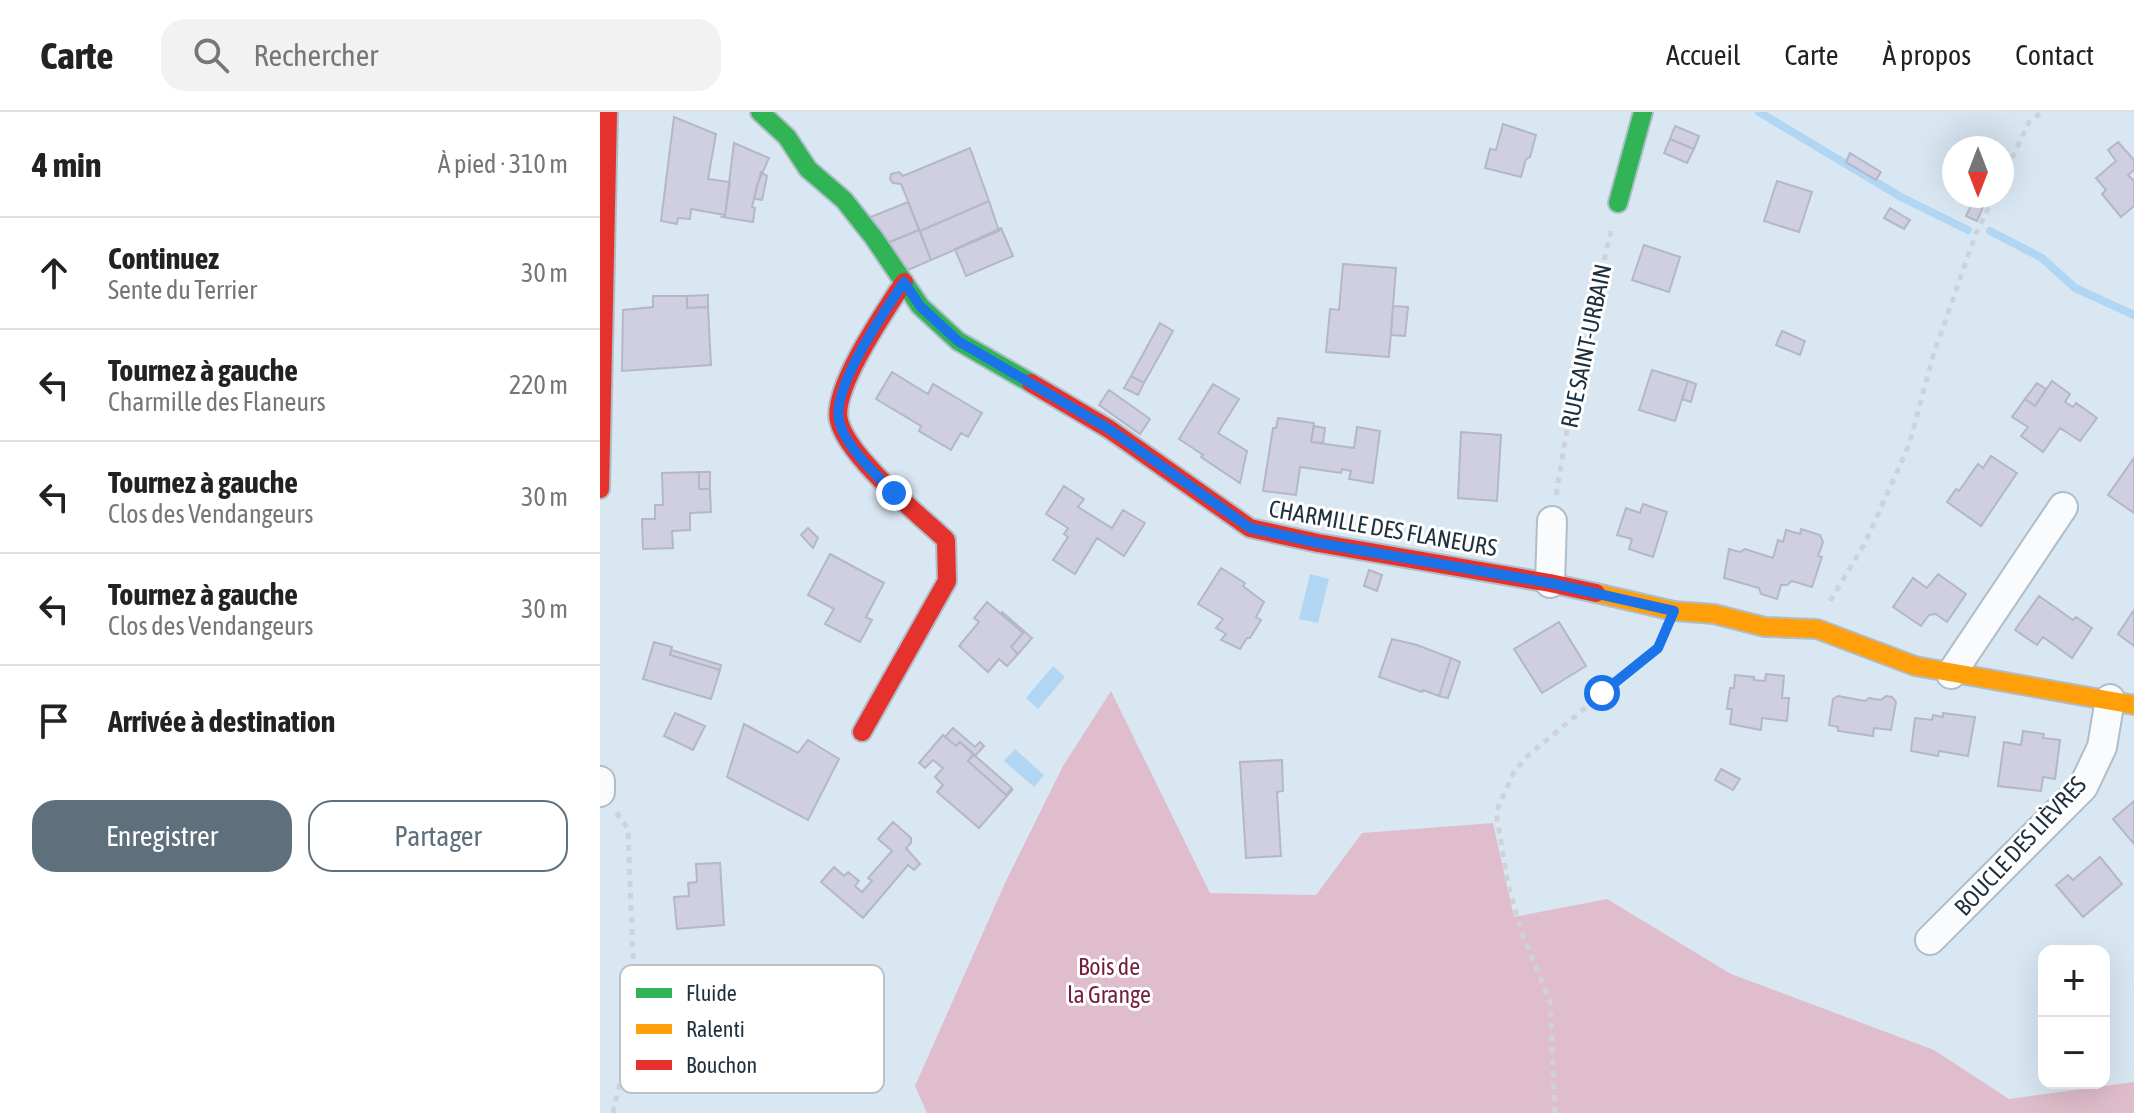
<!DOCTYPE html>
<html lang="fr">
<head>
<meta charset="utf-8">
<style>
	:root { --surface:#fff; --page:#f2f2f2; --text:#222; --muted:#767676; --line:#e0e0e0; --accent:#5f707d }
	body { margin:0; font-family:"Asap Condensed",sans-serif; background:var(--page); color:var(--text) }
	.controls { position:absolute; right:24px; bottom:24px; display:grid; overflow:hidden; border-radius:16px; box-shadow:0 8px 32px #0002 }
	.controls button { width:72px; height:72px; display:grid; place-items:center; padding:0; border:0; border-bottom:2px solid var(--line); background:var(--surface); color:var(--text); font:40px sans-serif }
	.compass { position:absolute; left:1342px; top:24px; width:72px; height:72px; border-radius:50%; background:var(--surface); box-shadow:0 8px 32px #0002; rotate:180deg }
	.stop { position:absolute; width:24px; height:24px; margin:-18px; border:6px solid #1a73e8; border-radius:50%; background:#fff }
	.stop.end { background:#1a73e8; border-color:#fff; box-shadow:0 2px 8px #0008 }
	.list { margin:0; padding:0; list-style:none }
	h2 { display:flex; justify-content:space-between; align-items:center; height:104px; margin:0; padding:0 32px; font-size:34px }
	h2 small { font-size:26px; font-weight:400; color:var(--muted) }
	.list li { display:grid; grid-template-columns:52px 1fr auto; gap:24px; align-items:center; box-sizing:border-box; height:112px; padding:0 32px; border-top:2px solid var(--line) }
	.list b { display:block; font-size:30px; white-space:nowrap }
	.list p { margin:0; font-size:26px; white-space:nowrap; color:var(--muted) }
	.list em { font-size:26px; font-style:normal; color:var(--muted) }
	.actions { display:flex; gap:16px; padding:24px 32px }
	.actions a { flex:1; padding:18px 0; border:2px solid var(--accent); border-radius:24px; text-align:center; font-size:28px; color:var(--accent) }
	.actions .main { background:var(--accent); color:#fff }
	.icon { flex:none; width:44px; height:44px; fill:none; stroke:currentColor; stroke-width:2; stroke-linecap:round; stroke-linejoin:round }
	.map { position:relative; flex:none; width:1534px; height:1001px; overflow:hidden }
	header { display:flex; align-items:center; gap:48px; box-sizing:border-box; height:112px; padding:0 40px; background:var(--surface); border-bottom:2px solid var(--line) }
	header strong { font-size:38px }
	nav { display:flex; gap:44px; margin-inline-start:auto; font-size:28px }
	.search { width:560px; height:72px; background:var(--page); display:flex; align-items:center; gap:20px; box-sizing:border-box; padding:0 28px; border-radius:24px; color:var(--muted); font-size:30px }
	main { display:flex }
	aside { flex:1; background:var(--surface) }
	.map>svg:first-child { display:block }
</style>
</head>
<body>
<header>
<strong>Carte</strong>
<div class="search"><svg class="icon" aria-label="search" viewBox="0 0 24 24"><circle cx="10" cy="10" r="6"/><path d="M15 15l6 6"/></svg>Rechercher</div>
<nav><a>Accueil</a><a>Carte</a><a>À propos</a><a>Contact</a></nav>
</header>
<main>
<aside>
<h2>4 min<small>À pied · 310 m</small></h2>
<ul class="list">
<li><svg class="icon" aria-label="ahead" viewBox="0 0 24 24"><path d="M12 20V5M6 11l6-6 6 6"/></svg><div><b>Continuez</b><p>Sente du Terrier</p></div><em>30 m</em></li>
<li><svg class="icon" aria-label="left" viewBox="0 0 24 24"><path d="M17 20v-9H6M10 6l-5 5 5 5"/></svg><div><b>Tournez à gauche</b><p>Charmille des Flaneurs</p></div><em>220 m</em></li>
<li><svg class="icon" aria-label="left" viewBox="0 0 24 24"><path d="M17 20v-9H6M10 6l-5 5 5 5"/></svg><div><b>Tournez à gauche</b><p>Clos des Vendangeurs</p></div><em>30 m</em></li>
<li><svg class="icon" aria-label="left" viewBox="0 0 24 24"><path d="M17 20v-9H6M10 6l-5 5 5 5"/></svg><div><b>Tournez à gauche</b><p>Clos des Vendangeurs</p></div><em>30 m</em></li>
<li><svg class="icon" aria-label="arrive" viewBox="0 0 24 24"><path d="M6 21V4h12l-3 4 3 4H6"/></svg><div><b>Arrivée à destination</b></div></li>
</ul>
<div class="actions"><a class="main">Enregistrer</a><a>Partager</a></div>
</aside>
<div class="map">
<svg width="1534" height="1001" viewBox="0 0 1534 1001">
	<rect width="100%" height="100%" fill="#d9e7f3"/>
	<path fill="#e0bdcc" d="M 511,579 L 610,781 L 716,783 L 762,721 L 893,711 L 914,805 L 1007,787 L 1131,862 L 1334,938 L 1409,987 L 1534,970 L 1534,1001 L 327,1001 L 315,974 L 405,771 L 463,654 Z"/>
	<path fill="#b0d6f4" d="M 710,462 L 729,467 L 718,511 L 699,507 Z
		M 453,554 L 465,565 L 438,597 L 426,586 Z
		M 415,637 L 444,663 L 434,675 L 404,649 Z"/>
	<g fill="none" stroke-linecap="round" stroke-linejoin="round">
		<path stroke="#b0d6f4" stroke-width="8" d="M 1159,0 L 1301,85 L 1368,118
			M 1390,119 L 1442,146 L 1475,176 L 1534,203"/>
	</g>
	<path fill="#cfcfe1" stroke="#b4b7c5" stroke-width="2" d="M 74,5 L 116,22 L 108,67 L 130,70 L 125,103 L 91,97 L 90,107 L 78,106 L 77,112 L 61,109 Z
		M 903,12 L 936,23 L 930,45 L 926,47 L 921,65 L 885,56 L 890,37 L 896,38 Z
		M 1075,14 L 1099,24 L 1094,37 L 1070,27 Z
		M 1070,27 L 1094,37 L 1087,51 L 1064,41 Z
		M 1518,30 L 1534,48 L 1534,58 L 1528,63 L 1534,69 L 1534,94 L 1521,105 L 1502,82 L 1506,78 L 1496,66 L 1516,49 L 1508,38 Z
		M 134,31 L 169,46 L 157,73 L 152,95 L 155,96 L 153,110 L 122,105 L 125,103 Z
		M 370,36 L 389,89 L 320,119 L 301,72 L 293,71 L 290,67 L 291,62 L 299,60 L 303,64 Z
		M 1250,41 L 1281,60 L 1276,68 L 1246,50 Z
		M 161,60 L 167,64 L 162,88 L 154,87 Z
		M 1177,69 L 1212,80 L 1199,120 L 1164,109 Z
		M 1376,84 L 1388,84 L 1377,109 L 1366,104 Z
		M 389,89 L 399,119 L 331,148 L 320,119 Z
		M 308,90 L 319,118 L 287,131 L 268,106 Z
		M 1290,96 L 1310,108 L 1304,117 L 1284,106 Z
		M 401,116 L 413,144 L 366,164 L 355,137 Z
		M 319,118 L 331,148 L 308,158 L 288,131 Z
		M 1044,133 L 1080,145 L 1069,180 L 1032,168 Z
		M 743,152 L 796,156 L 789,245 L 726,240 L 730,197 L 739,198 Z
		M 108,183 L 108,195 L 87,196 L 87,184 Z
		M 53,184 L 87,184 L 87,196 L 108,195 L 111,253 L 22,259 L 23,198 L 53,195 Z
		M 793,194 L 808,195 L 805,224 L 791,223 Z
		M 560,211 L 573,219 L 544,271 L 531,264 Z
		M 1182,219 L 1205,229 L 1200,243 L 1176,233 Z
		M 1052,258 L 1088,269 L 1075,309 L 1039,298 Z
		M 292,260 L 328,282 L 333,272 L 382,301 L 368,325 L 361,321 L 351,338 L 319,319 L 321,314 L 276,287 Z
		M 531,264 L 544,271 L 538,283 L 524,276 Z
		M 1088,269 L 1096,272 L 1091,290 L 1082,287 Z
		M 1452,269 L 1470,282 L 1465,290 L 1473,295 L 1476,291 L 1497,306 L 1480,329 L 1460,316 L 1443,340 L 1421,324 L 1428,315 L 1412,305 L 1425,287 L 1435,294 Z
		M 1437,271 L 1446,277 L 1435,294 L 1425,287 Z
		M 613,272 L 639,287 L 618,321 L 647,339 L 640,371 L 601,345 L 603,343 L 579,327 Z
		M 509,278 L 550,307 L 540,322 L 499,293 Z
		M 678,306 L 714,311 L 711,330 L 754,336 L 757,315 L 780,319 L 773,371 L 749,367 L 751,359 L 742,357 L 741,361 L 700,355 L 696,383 L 663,379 L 673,316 L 676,316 Z
		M 714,314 L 725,316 L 723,331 L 711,330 Z
		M 861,320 L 901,323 L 897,389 L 858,386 Z
		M 1391,344 L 1417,361 L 1381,414 L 1347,390 L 1356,377 L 1359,379 L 1378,352 L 1383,356 Z
		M 1534,346 L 1534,401 L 1508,383 Z
		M 99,360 L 99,377 L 110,377 L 111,400 L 90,401 L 90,418 L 72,419 L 73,436 L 43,437 L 42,407 L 55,407 L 55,393 L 63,393 L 62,361 Z
		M 99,360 L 110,360 L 110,377 L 99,377 Z
		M 464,374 L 484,387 L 478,395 L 512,416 L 523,398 L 545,411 L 524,444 L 497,426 L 475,462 L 453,448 L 468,425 L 464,422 L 468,416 L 446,402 Z
		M 1043,392 L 1067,400 L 1053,445 L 1029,437 L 1032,427 L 1017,423 L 1026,396 L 1040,401 Z
		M 208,416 L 218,426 L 213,436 L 201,423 Z
		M 1201,417 L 1220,423 L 1223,430 L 1218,444 L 1222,445 L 1212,475 L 1192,469 L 1187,473 L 1181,473 L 1177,487 L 1161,482 L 1159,476 L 1124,466 L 1129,437 L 1140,440 L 1145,437 L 1173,446 L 1178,428 L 1183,430 L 1186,418 L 1200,422 Z
		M 230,442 L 284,471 L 266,505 L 272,508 L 260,530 L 225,512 L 234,497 L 208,483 Z
		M 621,456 L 645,471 L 643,474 L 664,490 L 656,505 L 661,508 L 650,526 L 647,526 L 640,537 L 621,528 L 626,522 L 616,516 L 623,507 L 598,492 Z
		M 769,458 L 782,463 L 777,479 L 764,474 Z
		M 1338,462 L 1366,482 L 1347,510 L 1336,502 L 1329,503 L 1321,514 L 1293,495 L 1313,466 L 1327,476 Z
		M 1439,484 L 1473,508 L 1476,505 L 1492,516 L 1472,546 L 1443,525 L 1437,533 L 1415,518 Z
		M 387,490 L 423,521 L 411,535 L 418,542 L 407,554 L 399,547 L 388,560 L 359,534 L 379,510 L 374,506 Z
		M 1534,498 L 1534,534 L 1518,522 Z
		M 402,500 L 432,526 L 418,542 L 411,535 L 423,521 L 401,502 Z
		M 959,510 L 986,554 L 942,581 L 914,537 Z
		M 792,527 L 817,533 L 851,546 L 839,584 L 823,578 L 822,580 L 779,565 Z
		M 54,530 L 72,535 L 70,543 L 120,558 L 111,587 L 43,567 Z
		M 71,538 L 121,553 L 120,558 L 70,543 Z
		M 851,546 L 860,550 L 848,586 L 839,584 Z
		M 1166,562 L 1184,564 L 1182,586 L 1189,586 L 1187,609 L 1162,606 L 1161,618 L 1130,612 L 1132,597 L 1127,597 L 1130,576 L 1134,576 L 1135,563 L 1154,565 L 1154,568 L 1165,569 Z
		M 1238,584 L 1265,589 L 1269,586 L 1281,588 L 1286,584 L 1292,585 L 1296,590 L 1291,618 L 1274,616 L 1273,624 L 1238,619 L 1238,615 L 1229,613 L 1233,587 Z
		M 75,601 L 105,614 L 93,638 L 64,624 Z
		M 1343,601 L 1375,605 L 1368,644 L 1339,639 L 1338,644 L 1311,639 L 1315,606 L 1332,608 L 1333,603 L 1343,605 Z
		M 144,612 L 198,641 L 208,628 L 239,647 L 208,708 L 127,665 Z
		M 353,616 L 375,635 L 380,630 L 384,634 L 375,644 L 360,630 L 356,634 L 345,625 Z
		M 1423,619 L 1444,622 L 1443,626 L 1460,628 L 1455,667 L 1443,665 L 1441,679 L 1398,674 L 1404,630 L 1421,633 Z
		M 343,623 L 356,634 L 360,630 L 374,642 L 368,649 L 406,683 L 413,677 L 379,716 L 337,680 L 343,673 L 335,665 L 343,656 L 333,648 L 325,656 L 319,651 Z
		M 373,642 L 412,676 L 406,683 L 368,649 Z
		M 682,648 L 683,679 L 677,680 L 681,744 L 646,746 L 640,650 Z
		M 1121,657 L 1140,667 L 1133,678 L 1115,668 Z
		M 1534,689 L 1534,732 L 1513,707 Z
		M 293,710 L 311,726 L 311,731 L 306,736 L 320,752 L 314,758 L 308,753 L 263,806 L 221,770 L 234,755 L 244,764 L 248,760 L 259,769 L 255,774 L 262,780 L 272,769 L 268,766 L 292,739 L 278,727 Z
		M 1500,745 L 1522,772 L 1483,805 L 1456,773 L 1468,763 L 1473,768 Z
		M 120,751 L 124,813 L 77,817 L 74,785 L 89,784 L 88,771 L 97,770 L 96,752 Z"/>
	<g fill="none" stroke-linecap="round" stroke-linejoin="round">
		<g stroke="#afbdc9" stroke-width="32">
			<path id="street" d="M 950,471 L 952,409
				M 1351,562 L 1463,395
				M 0,669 L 0,680
				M 1330,828 L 1483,675 L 1502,635 L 1510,587"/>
		</g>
		<g stroke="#afbdc9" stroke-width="22">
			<path id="fast" d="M 160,0 L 187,25 L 208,57 L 244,88 L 274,126 L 320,194 L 358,229 L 431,271
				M 1018,91 L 1043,0"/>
		</g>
		<g stroke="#afbdc9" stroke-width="22">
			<path id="slow" d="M 996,481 L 1074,499 L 1114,502 L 1165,515 L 1217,517 L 1315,554 L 1534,593"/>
		</g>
		<g stroke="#afbdc9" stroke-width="22">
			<path id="jam" d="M 431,271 L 509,317 L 650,416 L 718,431 L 950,471 L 996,481
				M 0,377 L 8,0
				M 262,620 L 347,469 L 346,428 C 317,401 248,345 239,309 C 231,277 286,198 304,170"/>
		</g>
		<path stroke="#cfd3d8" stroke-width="5" stroke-dasharray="6 6" stroke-linecap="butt" d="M 1402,68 L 1429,10 L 1442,0
			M 956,383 L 976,264 L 1011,119
			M 1230,489 L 1265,431 L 1309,333 L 1333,244 L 1375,124 L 1394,84
			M 13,1001 L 22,961 L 34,866 L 28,717 L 16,700
			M 955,1001 L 950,889 L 922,822 L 908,772 L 896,700 L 913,662 L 926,645 L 1058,536 L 1061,530"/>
		<use href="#street" stroke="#f9fbfd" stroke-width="28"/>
		<use href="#fast" stroke="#30b455" stroke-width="18"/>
		<use href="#slow" stroke="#ff9f0a" stroke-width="18"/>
		<use href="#jam" stroke="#e5322d" stroke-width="18"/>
	</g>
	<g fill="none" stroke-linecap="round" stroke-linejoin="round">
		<path stroke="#1a73e8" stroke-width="10" d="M 294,381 C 277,364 243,332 239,308 C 232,274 285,199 304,170 L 320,194 L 358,229 L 509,317 L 650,416 L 718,431 L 950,471 L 1074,499 L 1058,536 L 1002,581"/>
	</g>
	<g text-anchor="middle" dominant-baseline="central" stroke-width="6" stroke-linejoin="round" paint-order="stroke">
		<g font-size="24" fill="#1e303e" stroke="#fff">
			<text transform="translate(986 234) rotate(-78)">RUE SAINT-URBAIN</text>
			<text transform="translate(783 416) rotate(10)">CHARMILLE DES FLANEURS</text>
			<text transform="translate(1420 734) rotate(-47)">BOUCLE DES LIÈVRES</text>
		</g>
		<g font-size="24" fill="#751d3c" stroke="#fff">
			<text x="509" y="854">Bois de<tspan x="509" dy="28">la Grange</tspan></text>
		</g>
	</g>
	<rect x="20" y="853" width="264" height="128" rx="12" fill="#fff" stroke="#bcc1c5" stroke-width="2"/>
	<rect x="36" y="876" width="36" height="10" fill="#30b455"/>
	<rect x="36" y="912" width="36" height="10" fill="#ff9f0a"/>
	<rect x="36" y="948" width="36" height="10" fill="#e5322d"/>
	<g font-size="22" fill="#1e303e">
		<text x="86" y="889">Fluide</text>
		<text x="86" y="925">Ralenti</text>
		<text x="86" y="961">Bouchon</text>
	</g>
</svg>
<div class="controls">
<button>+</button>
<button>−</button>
</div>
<svg class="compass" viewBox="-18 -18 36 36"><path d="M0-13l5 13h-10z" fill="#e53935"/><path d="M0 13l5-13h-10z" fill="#767676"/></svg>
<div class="stop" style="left:1002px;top:581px"></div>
<div class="stop end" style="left:294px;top:381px"></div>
</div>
</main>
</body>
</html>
